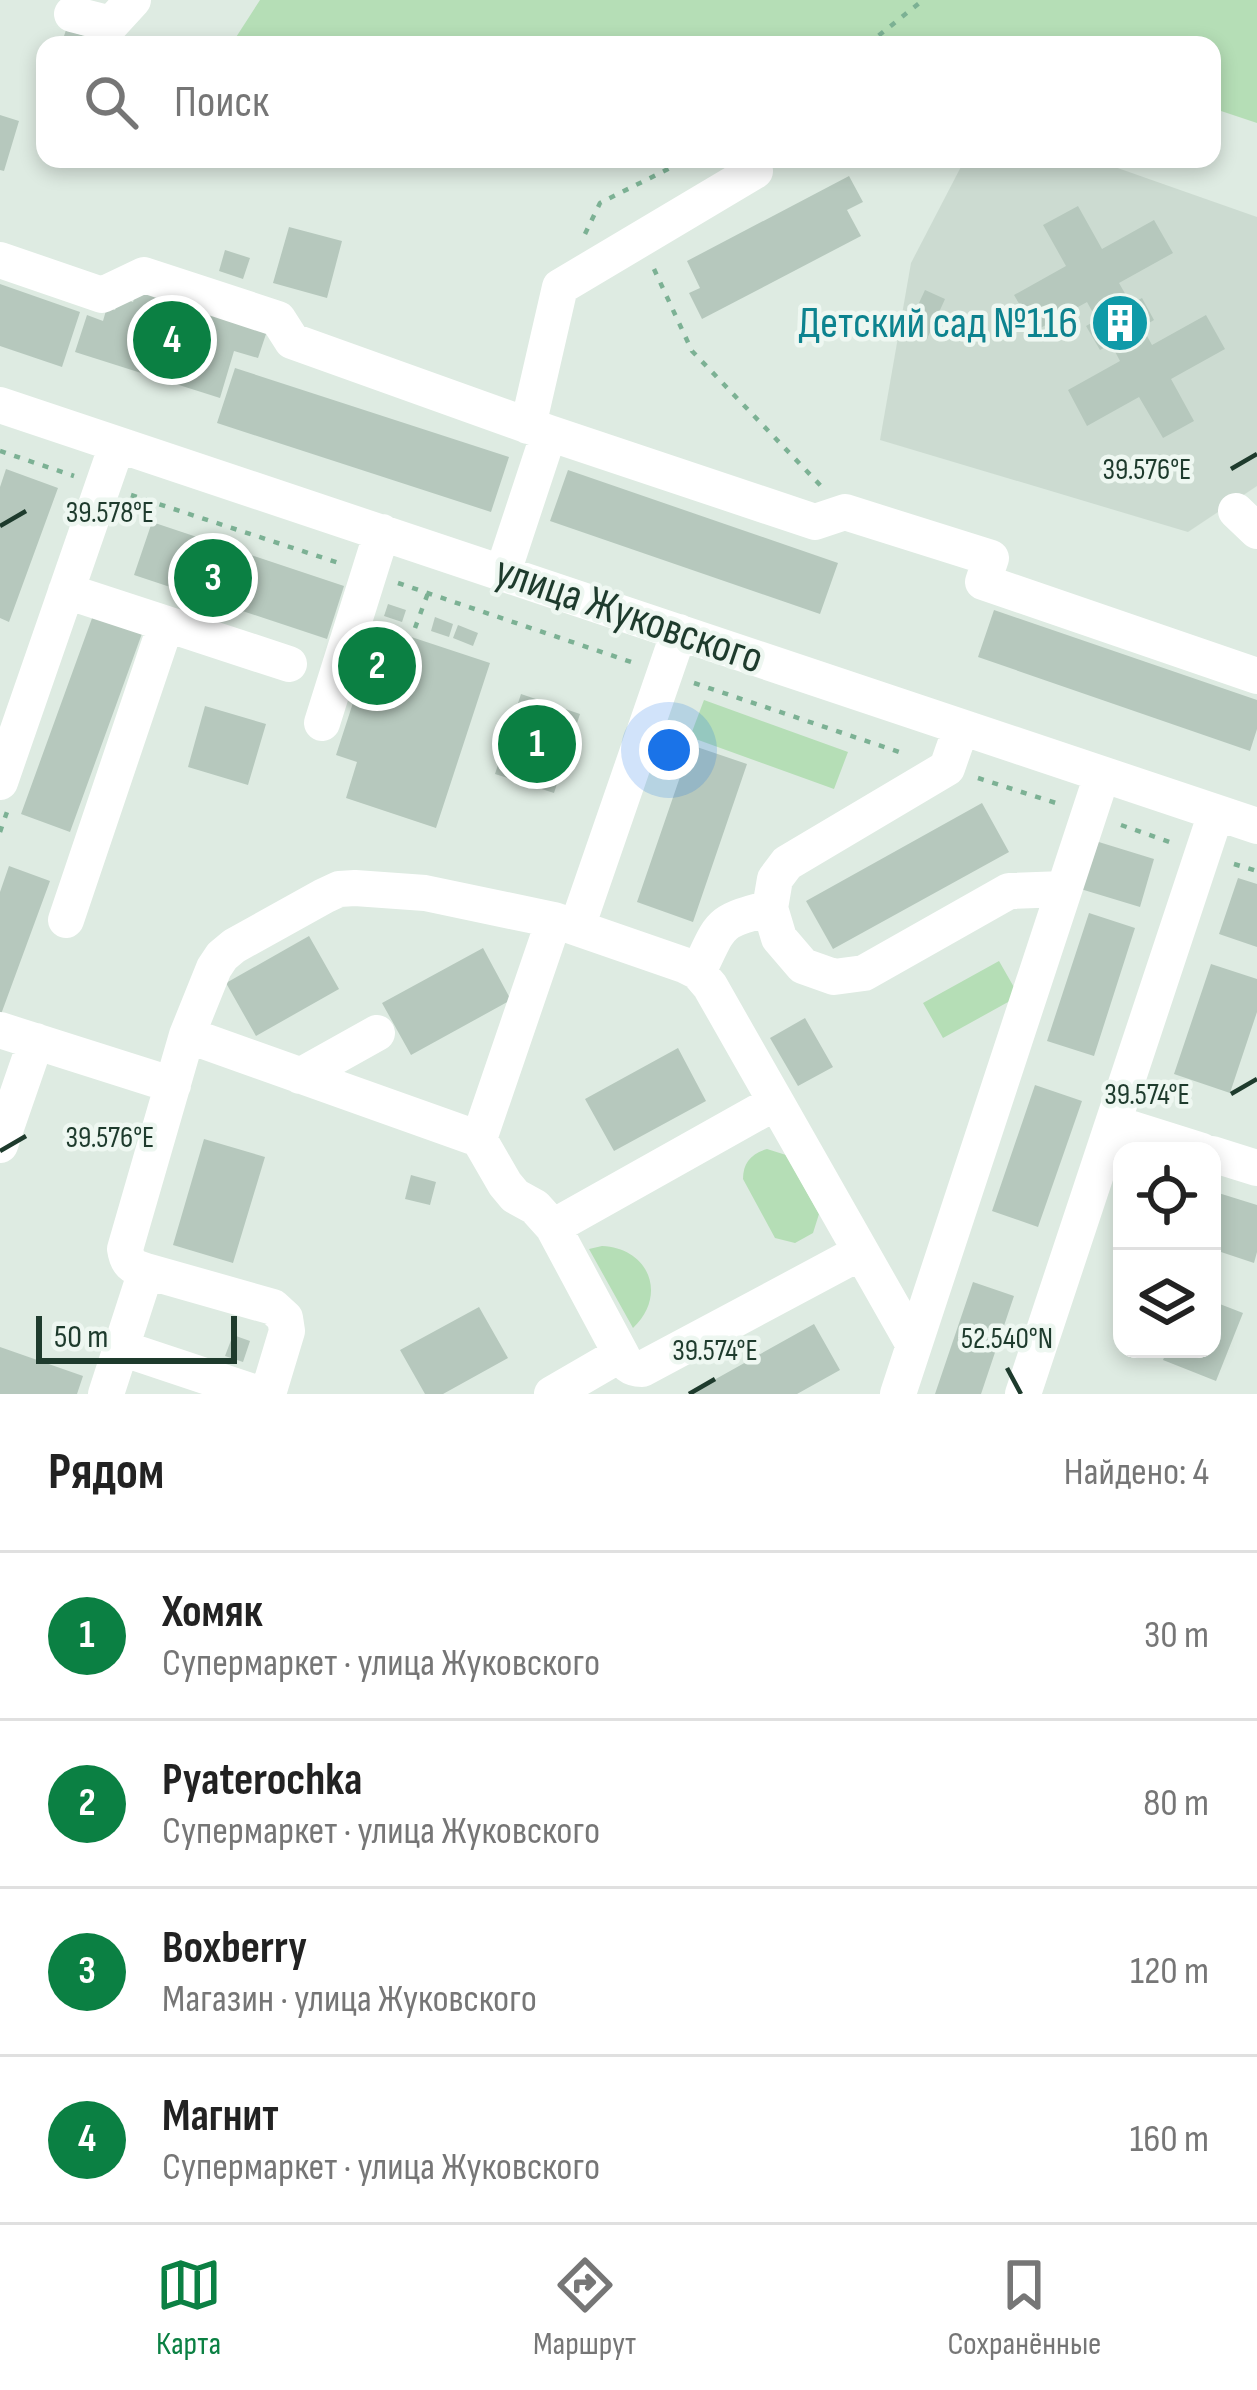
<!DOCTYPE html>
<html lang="ru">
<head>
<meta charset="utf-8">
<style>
	:root { --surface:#fff; --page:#f6f6f6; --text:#222; --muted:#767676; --line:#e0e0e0; --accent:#0b8043 }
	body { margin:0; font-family:"Sofia Sans Condensed",sans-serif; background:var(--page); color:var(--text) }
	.controls { position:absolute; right:36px; bottom:36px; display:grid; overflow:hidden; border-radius:24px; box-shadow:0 6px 18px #0003 }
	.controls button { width:108px; height:108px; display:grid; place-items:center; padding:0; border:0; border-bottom:3px solid var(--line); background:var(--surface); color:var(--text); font:60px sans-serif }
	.scale { position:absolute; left:36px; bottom:30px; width:201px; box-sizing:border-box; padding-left:12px; border:6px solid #1e3b2d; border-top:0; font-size:33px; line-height:42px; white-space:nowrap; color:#1e3b2d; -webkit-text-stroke:9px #eef7f1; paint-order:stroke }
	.you { position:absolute; left:669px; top:750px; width:42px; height:42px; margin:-30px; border:9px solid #fff; border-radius:50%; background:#1a73e8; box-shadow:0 0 0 18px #1a73e833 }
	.badge { display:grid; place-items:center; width:78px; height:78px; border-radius:50%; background:var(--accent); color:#fff; font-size:39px; font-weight:700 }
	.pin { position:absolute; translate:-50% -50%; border:6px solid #fff; box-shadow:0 3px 12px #0006 }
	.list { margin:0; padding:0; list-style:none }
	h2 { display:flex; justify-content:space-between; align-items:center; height:156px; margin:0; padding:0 48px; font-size:51px }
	h2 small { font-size:39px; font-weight:400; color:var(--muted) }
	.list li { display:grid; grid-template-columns:78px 1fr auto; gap:36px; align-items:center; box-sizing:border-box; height:168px; padding:0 48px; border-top:3px solid var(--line) }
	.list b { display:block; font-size:45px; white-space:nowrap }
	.list p { margin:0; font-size:39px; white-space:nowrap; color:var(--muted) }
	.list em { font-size:39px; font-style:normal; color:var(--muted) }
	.icon { flex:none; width:66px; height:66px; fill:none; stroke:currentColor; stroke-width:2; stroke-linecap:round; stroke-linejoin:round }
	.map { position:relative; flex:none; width:1257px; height:1394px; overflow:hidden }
	.search { position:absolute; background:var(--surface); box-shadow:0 6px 18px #0003; left:36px; right:36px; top:36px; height:132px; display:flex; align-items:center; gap:30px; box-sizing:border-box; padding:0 42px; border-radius:24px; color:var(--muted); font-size:45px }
	.sheet { height:828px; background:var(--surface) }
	nav { display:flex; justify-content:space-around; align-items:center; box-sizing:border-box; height:168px; border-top:3px solid var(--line); background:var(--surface); font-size:33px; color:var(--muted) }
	nav a { display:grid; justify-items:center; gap:6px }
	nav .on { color:var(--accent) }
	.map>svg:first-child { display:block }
</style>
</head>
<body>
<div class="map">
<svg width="1257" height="1394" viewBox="0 0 1257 1394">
	<rect width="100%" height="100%" fill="#deebe2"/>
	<path fill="#ccdbd1" d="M 965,159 L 1092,159 L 1257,217 L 1257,486 L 1188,532 L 880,440 L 911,263 Z"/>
	<path fill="#b5deb6" d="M 260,0 L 1257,0 L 1257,123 L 1212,108 L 1212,45 L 1010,45 L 992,40 L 944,45 L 231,45 Z
		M 704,700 L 848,752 L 834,789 L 690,737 Z
		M 999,961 L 1019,996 L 943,1038 L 923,1003 Z
		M 767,1149 L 786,1155 L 819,1214 L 813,1233 L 795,1243 L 775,1238 L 743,1179 C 743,1163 751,1154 767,1149 Z
		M 602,1246 C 649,1248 668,1295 633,1328 L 589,1249 Z"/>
	<path fill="#b6c8bd" d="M 66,30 L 110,44 L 110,45 L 61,45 Z
		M 0,115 L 19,121 L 4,171 L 0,170 Z
		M 849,176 L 863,202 L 847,210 L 861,236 L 702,319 L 689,293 L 700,288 L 687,261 Z
		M 1078,206 L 1102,249 L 1154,220 L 1173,253 L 1119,283 L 1131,304 L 1142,298 L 1154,320 L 1142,327 L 1152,345 L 1206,315 L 1225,349 L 1171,379 L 1194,421 L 1163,438 L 1139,397 L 1087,426 L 1068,390 L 1120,361 L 1111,344 L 1100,350 L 1086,326 L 1097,320 L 1087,302 L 1035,331 L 1014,295 L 1066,266 L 1043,225 Z
		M 289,227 L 342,241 L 327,298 L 273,283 Z
		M 225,250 L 250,258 L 243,279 L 219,271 Z
		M 0,284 L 80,312 L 62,367 L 0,346 Z
		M 138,286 L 268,328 L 258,358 L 234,351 L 220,398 L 75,352 L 87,315 L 103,321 L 107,307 L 115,310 L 119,297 L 133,302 Z
		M 925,290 L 945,299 L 927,339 L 907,329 Z
		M 235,368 L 509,457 L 491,512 L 217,423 Z
		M 6,469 L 58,488 L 9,622 L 0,618 L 0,487 Z
		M 568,470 L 838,563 L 820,614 L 550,521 Z
		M 152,522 L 344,586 L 327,639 L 134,575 Z
		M 388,604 L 406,610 L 402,622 L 384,616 Z
		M 95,610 L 144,628 L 70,832 L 21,814 Z
		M 994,610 L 1257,700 L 1257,729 L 1250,751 L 978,657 Z
		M 435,617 L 453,624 L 449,637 L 431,631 Z
		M 458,625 L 478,633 L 473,646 L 453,638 Z
		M 378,626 L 490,663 L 436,828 L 346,798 L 357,762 L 336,755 Z
		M 521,694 L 580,714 L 554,793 L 495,774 Z
		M 205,706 L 266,724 L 248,785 L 188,767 Z
		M 691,745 L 747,764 L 693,922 L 637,902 Z
		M 982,803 L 1009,852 L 833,949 L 806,901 Z
		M 1089,839 L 1154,859 L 1140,907 L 1074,887 Z
		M 9,866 L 50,881 L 0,1017 L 0,892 Z
		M 1238,878 L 1257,884 L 1257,947 L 1219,934 Z
		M 1089,913 L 1135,928 L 1094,1056 L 1047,1041 Z
		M 309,936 L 339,989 L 256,1036 L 226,983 Z
		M 483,948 L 511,1000 L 411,1055 L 382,1003 Z
		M 1211,964 L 1257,979 L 1257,1012 L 1230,1093 L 1174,1074 Z
		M 805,1018 L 833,1067 L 798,1086 L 770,1038 Z
		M 678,1048 L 706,1101 L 614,1151 L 585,1099 Z
		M 1035,1085 L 1082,1101 L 1038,1227 L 992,1211 Z
		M 204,1139 L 265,1157 L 233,1263 L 173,1245 Z
		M 411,1175 L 436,1182 L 430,1205 L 405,1199 Z
		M 1212,1191 L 1257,1205 L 1257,1252 L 1254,1263 L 1212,1249 Z
		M 973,1282 L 1014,1296 L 981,1394 L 935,1394 Z
		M 1212,1301 L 1243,1313 L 1216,1381 L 1163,1360 L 1168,1349 L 1212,1349 Z
		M 479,1307 L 508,1358 L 443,1394 L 425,1394 L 400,1350 Z
		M 814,1324 L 840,1370 L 797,1394 L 689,1394 Z
		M 233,1335 L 250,1341 L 243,1362 L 225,1356 Z
		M 0,1347 L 83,1376 L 77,1394 L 0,1394 Z"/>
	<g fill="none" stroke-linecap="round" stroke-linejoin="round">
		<path stroke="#7cb194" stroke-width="4.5" stroke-dasharray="6 9" stroke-linecap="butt" d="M 867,45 L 923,0
			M 585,234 L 600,203 L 688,159
			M 654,269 L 692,351 L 821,486
			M 0,451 L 74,476
			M 131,495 L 342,564
			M 398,583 L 637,664
			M 415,628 L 428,593
			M 694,683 L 905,754
			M 978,778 L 1059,804
			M 1121,825 L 1172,843
			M 0,832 L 8,809
			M 1234,864 L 1257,871"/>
		<path stroke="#fff" stroke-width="36" d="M 72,14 L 111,24 L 133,0
			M 0,260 L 102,295 L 144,275 L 278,319 L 292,341 L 549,433 L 815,522 L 845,512 L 991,558 L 983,582 L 1257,676
			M 0,405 L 1257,826
			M 528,426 L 560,287 L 755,171
			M 1236,511 L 1257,531
			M 503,572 L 549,433
			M 66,591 L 289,664
			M 322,723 L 382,532
			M 961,728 L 947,768 L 787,863 L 775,879 L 770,908 L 779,938 L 803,966 L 834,977 L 864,973 L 1009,891 L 1064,889
			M 0,782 L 117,445
			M 66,920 L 166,624
			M 577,927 L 679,632
			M 698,972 C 722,923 716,922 770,908
			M 0,1030 L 173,1085
			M 187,1035 L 479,1139 L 505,1184 L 515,1196 L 535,1207 L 553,1227 L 621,1354
			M 300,1076 L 377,1033
			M 1113,1123 L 1202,1151
			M 479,1139 L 554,920
			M 0,1145 L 36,1041
			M 1212,1154 L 1257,1168
			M 553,1227 L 776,1102 L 914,1345
			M 146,1271 L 273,1307 L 285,1318 L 287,1331 L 268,1394
			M 121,1348 L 146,1271 C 132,1267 127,1263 125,1249 L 187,1035 L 214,968 L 222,956 L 234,946 L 324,896 L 339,889 L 355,888 L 425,893 L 554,920 L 684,965 L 698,972 L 710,986 L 776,1102
			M 106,1394 L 121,1348 L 259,1394
			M 552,1394 L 621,1354 C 626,1364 630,1369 642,1369 L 861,1252
			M 898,1394 L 1102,775
			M 1023,1394 L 1216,813"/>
	</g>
	<path fill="none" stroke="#1e3b2d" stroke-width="4.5" d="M 1231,469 L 1257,454M 0,526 L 26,511M 1231,1094 L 1257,1079M 0,1151 L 26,1136M 1007,1368 L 1021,1394M 689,1394 L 715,1379"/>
	<defs>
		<g id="building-disc" transform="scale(3)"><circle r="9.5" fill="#0f9aa8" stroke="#eef7f1"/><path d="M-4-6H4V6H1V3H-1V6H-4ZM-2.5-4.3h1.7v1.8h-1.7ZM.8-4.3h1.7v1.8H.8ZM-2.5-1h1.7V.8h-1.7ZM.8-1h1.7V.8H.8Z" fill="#fff"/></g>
	</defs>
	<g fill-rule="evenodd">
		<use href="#building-disc" x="1120" y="323"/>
	</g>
	<g text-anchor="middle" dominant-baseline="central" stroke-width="9" stroke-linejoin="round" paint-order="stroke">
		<g font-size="45" fill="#0d838f" stroke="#eef7f1" text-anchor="end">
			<text x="1078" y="323">Детский сад №116</text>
		</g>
		<g font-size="45" fill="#1e3b2d" stroke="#eef7f1">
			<text transform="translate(629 615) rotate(19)">улица Жуковского</text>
		</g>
	</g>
	<g font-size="30" text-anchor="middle" fill="#1e3b2d" stroke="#eef7f1" stroke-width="9" stroke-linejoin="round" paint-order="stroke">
		<text x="1147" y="479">39.576°E</text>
		<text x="110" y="522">39.578°E</text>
		<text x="1147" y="1104">39.574°E</text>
		<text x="110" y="1147">39.576°E</text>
		<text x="1007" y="1348">52.540°N</text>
		<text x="715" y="1360">39.574°E</text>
	</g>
</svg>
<div class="controls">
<button><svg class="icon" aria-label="locate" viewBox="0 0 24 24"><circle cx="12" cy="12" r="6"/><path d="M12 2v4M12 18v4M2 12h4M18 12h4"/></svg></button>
<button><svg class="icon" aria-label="layers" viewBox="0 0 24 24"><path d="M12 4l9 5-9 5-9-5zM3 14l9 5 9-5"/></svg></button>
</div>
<div class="scale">50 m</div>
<div class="you"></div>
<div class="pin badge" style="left:537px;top:744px">1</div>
<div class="pin badge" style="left:377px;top:666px">2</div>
<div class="pin badge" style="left:213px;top:578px">3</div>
<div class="pin badge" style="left:172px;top:340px">4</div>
<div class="search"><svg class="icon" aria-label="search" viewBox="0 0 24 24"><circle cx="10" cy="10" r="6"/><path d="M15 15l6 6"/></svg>Поиск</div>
</div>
<section class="sheet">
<h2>Рядом<small>Найдено: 4</small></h2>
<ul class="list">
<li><span class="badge">1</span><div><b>Хомяк</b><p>Супермаркет · улица Жуковского</p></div><em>30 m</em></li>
<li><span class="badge">2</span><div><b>Pyaterochka</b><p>Супермаркет · улица Жуковского</p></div><em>80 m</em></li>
<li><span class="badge">3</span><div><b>Boxberry</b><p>Магазин · улица Жуковского</p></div><em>120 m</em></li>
<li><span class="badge">4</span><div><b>Магнит</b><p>Супермаркет · улица Жуковского</p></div><em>160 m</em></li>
</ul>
</section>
<nav>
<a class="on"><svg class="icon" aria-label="map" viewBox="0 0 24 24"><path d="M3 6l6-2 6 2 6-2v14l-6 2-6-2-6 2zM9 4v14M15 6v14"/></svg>Карта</a>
<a><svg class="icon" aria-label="directions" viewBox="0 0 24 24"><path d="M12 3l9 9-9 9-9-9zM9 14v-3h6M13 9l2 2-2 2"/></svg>Маршрут</a>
<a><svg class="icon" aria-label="saved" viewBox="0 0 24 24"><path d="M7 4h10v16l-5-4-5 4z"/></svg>Сохранённые</a>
</nav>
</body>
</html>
